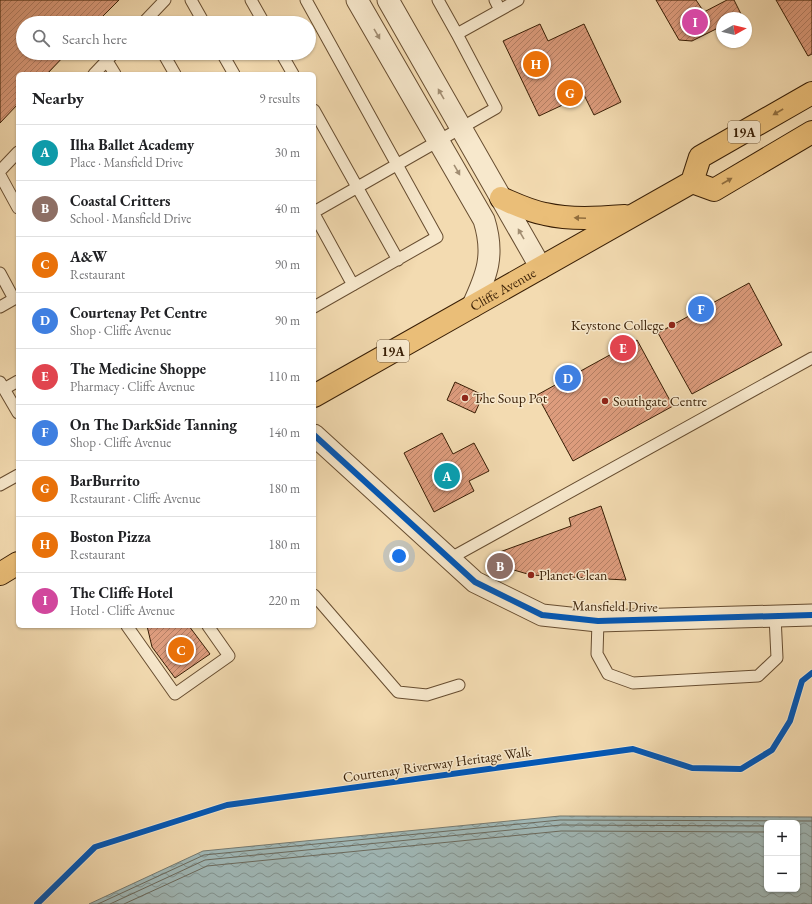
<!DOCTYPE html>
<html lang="en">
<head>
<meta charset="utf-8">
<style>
	:root { --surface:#fff; --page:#f6f6f6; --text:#202124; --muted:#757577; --line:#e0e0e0; --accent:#111827 }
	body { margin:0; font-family:"EB Garamond",serif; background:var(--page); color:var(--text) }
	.controls { position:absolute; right:12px; bottom:12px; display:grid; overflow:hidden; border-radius:6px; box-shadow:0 1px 3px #0004 }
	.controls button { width:36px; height:36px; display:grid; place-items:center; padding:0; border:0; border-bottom:1px solid var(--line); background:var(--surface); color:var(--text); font:20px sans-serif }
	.compass { position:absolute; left:716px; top:12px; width:36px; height:36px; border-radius:50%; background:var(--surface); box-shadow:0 1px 3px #0004; rotate:82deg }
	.you { position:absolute; left:399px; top:556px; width:14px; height:14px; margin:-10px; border:3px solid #fff; border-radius:50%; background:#1a73e8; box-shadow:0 0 0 6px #1a73e833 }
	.badge { display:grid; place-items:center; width:26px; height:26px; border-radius:50%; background:var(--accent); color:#fff; font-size:13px; font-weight:700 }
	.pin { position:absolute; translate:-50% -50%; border:2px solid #fff; box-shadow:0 1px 4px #0006 }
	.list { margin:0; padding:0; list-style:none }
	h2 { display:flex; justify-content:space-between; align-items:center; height:52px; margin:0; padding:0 16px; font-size:17px }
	h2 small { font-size:13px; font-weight:400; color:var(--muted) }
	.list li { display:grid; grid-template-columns:26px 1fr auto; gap:12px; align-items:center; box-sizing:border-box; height:56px; padding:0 16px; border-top:1px solid var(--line) }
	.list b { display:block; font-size:15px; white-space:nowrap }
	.list p { margin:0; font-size:13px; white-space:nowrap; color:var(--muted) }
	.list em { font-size:13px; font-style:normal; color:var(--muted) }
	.icon { flex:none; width:22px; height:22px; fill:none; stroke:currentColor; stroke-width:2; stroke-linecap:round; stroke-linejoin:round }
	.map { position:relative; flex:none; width:812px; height:904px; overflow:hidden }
	.search { position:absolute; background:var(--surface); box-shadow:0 1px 3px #0004; left:16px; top:16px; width:300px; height:44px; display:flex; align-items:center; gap:10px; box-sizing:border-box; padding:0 14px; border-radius:22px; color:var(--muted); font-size:15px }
	.panel { position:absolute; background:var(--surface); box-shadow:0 1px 3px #0004; left:16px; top:72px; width:300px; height:556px; border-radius:6px }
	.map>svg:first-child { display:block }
</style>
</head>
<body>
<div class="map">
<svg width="812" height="904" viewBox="0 0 812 904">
	<defs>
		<pattern id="water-waves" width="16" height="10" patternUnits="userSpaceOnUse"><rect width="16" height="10" fill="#a0b8b7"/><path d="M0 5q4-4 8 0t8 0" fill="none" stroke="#839593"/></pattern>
		<pattern id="building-hatch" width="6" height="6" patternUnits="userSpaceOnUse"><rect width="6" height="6" fill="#dd9c7d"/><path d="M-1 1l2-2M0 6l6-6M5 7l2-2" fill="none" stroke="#b47f64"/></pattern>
	</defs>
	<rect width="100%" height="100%" fill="#f3dbb1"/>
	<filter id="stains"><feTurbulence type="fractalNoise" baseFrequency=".005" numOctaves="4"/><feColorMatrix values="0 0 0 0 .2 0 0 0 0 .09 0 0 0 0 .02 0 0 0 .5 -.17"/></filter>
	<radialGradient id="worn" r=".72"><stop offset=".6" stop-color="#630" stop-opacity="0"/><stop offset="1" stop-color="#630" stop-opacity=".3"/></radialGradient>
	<path fill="url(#water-waves)" stroke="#767a70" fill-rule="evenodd" d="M 560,816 L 812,817 L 812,904 L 89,904 L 203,851 ZM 767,823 L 797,823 L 797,889 L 767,889 Z"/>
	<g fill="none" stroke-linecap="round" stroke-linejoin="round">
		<path stroke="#6c6b5e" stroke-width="1" d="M 98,904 L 204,855 L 560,820 L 812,821
			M 110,904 L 205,860 L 561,825 L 767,826
			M 124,904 L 207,866 L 561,831 L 767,832"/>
	</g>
	<path fill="url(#building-hatch)" stroke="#381e05" d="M 0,0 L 119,0 L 96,23 L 23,23 L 23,53 L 67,53 L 47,74 L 18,74 L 18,104 L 0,123 Z
		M 656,0 L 696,0 L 704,12 L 727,0 L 734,0 L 742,16 L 737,18 L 722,18 L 722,26 L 692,41 L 679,40 Z
		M 776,0 L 812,0 L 812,54 L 808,56 Z
		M 540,24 L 548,41 L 584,24 L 621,102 L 594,115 L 584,95 L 539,116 L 503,41 Z
		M 749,283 L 782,345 L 692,394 L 658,333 Z
		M 637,340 L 673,406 L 573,461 L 537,395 Z
		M 455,382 L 483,395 L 475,413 L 447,400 Z
		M 442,433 L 453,454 L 474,443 L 489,471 L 469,481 L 474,491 L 434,512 L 404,453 Z
		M 601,506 L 626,580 L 531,575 L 500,566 L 497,553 L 571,526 L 569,518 Z
		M 147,626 L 189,626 L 210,654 L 175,678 L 152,647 Z"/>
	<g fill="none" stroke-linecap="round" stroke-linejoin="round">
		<g stroke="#674d30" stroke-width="13">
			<path id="service" d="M 191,0 L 204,23
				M 251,0 L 264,23
				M 306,0 L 437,237 L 314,307
				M 438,0 L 457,34
				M 495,0 L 500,10
				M 143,23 L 165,0
				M 163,53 L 175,74
				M 222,53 L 234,74
				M 281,53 L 293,74
				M 107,61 L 115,74
				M 94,74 L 114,53
				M 314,110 L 398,260
				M 0,171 L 18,152
				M 0,175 L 18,208
				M 314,212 L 496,108 L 457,34 L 518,0
				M 314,214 L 353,285
				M 0,273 L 14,299 L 0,307
				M 0,382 L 18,413
				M 4,389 L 18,381
				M 0,485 L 18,475
				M 449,559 L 812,358
				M 314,595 L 398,692 L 427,695 L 459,685
				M 598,621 L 597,654 L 608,674 L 633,683 L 758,676 L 777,658 L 775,616
				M 127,626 L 175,694 L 229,656 L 208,626"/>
		</g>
		<g stroke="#674d30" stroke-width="23">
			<path id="minor" d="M 357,0 L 484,220 C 495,255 487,275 472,307
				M 388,0 L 541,268
				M 314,435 L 475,582 L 542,615 L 598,621 L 812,615"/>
		</g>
		<g stroke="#381e05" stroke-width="24">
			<g id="primary">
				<path d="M 692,182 L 714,190 L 812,132"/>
				<path d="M 501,198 C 515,204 529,211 545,214 C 571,220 598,218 625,216"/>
				<path id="s1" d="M 314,396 L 692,182 L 700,157 L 812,93"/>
				<path d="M 0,574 L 18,563"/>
			</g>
		</g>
		<use href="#service" stroke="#f7e8cc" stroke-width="11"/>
		<use href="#minor" stroke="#f7e8cc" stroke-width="21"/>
		<use href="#primary" stroke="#eabe78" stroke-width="22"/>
		<g stroke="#f7e8cc" stroke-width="8">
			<path id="cycleway" d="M 314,435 L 475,582 L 542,615 L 598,621 L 812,615
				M 37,904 L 95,847 L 227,805 L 633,749 L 692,768 L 741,769 L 772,750 L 790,721 L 802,681 L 812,673"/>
		</g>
		<use href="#cycleway" stroke="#0057b8" stroke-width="6"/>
	</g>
	<defs><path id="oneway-solid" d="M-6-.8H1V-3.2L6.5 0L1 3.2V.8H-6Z"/></defs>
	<g fill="#a18d72">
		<use href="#oneway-solid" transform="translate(377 34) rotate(60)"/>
		<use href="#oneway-solid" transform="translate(441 94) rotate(-120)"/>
		<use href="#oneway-solid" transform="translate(457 170) rotate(60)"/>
		<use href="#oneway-solid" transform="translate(521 234) rotate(-120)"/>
	</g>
	<g fill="#916e3e">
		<use href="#oneway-solid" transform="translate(778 112) rotate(150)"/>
		<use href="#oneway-solid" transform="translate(727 181) rotate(-30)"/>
		<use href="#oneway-solid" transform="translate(580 218) rotate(-178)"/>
	</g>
	<g fill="#8f2418" stroke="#f7e8cc" stroke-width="1.5">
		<circle cx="672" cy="325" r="4"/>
		<circle cx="465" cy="398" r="4"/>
		<circle cx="605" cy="401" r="4"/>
		<circle cx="531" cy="575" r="4"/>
	</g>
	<g text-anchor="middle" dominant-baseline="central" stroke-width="3" stroke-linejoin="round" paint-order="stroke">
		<g fill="#f7e8cc" stroke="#715b41" stroke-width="1">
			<rect x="728" y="121" width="32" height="22" rx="3"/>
			<rect x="377" y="340" width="32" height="22" rx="3"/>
		</g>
		<g font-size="13" font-weight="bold" fill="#381e05">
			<text x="744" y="132">19A</text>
			<text x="393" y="351">19A</text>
		</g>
		<g font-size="14" fill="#381e05" stroke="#f7e8cc">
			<text stroke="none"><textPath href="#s1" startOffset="217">Cliffe Avenue</textPath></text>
			<text transform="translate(615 606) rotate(1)">Mansfield Drive</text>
			<text transform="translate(437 764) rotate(-8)">Courtenay Riverway Heritage Walk</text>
		</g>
		<g font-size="14" fill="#381e05" stroke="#f7e8cc" text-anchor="start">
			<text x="664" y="325" text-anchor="end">Keystone College</text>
			<text x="473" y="398">The Soup Pot</text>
			<text x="613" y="401">Southgate Centre</text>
			<text x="539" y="575">Planet Clean</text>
		</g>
	</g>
	<rect width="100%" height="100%" filter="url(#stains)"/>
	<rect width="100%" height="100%" fill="url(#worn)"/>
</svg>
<div class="controls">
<button>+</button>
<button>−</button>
</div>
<svg class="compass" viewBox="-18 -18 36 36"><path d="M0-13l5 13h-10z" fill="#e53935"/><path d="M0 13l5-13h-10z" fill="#757577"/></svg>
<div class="you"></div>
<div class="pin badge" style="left:447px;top:476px;background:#0f9aa8">A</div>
<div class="pin badge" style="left:500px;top:566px;background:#8d6e63">B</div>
<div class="pin badge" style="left:181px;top:650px;background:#e8710a">C</div>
<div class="pin badge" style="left:568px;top:378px;background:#3f7fe0">D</div>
<div class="pin badge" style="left:623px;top:348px;background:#e0444e">E</div>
<div class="pin badge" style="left:701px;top:309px;background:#3f7fe0">F</div>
<div class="pin badge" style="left:570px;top:93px;background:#e8710a">G</div>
<div class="pin badge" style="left:536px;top:64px;background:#e8710a">H</div>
<div class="pin badge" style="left:695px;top:22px;background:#d1479c">I</div>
<div class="search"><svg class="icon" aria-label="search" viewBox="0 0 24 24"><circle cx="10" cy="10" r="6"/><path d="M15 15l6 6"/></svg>Search here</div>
<section class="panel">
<h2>Nearby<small>9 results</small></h2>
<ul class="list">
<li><span class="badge" style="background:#0f9aa8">A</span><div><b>Ilha Ballet Academy</b><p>Place · Mansfield Drive</p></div><em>30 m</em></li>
<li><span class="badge" style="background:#8d6e63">B</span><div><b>Coastal Critters</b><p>School · Mansfield Drive</p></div><em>40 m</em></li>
<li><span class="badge" style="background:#e8710a">C</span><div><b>A&amp;W</b><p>Restaurant</p></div><em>90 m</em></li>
<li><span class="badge" style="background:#3f7fe0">D</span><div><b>Courtenay Pet Centre</b><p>Shop · Cliffe Avenue</p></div><em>90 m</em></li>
<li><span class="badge" style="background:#e0444e">E</span><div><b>The Medicine Shoppe</b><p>Pharmacy · Cliffe Avenue</p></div><em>110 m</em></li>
<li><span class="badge" style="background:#3f7fe0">F</span><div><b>On The DarkSide Tanning</b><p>Shop · Cliffe Avenue</p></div><em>140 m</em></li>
<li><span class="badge" style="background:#e8710a">G</span><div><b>BarBurrito</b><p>Restaurant · Cliffe Avenue</p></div><em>180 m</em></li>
<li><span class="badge" style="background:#e8710a">H</span><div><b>Boston Pizza</b><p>Restaurant</p></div><em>180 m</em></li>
<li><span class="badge" style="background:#d1479c">I</span><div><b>The Cliffe Hotel</b><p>Hotel · Cliffe Avenue</p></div><em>220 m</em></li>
</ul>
</section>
</div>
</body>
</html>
